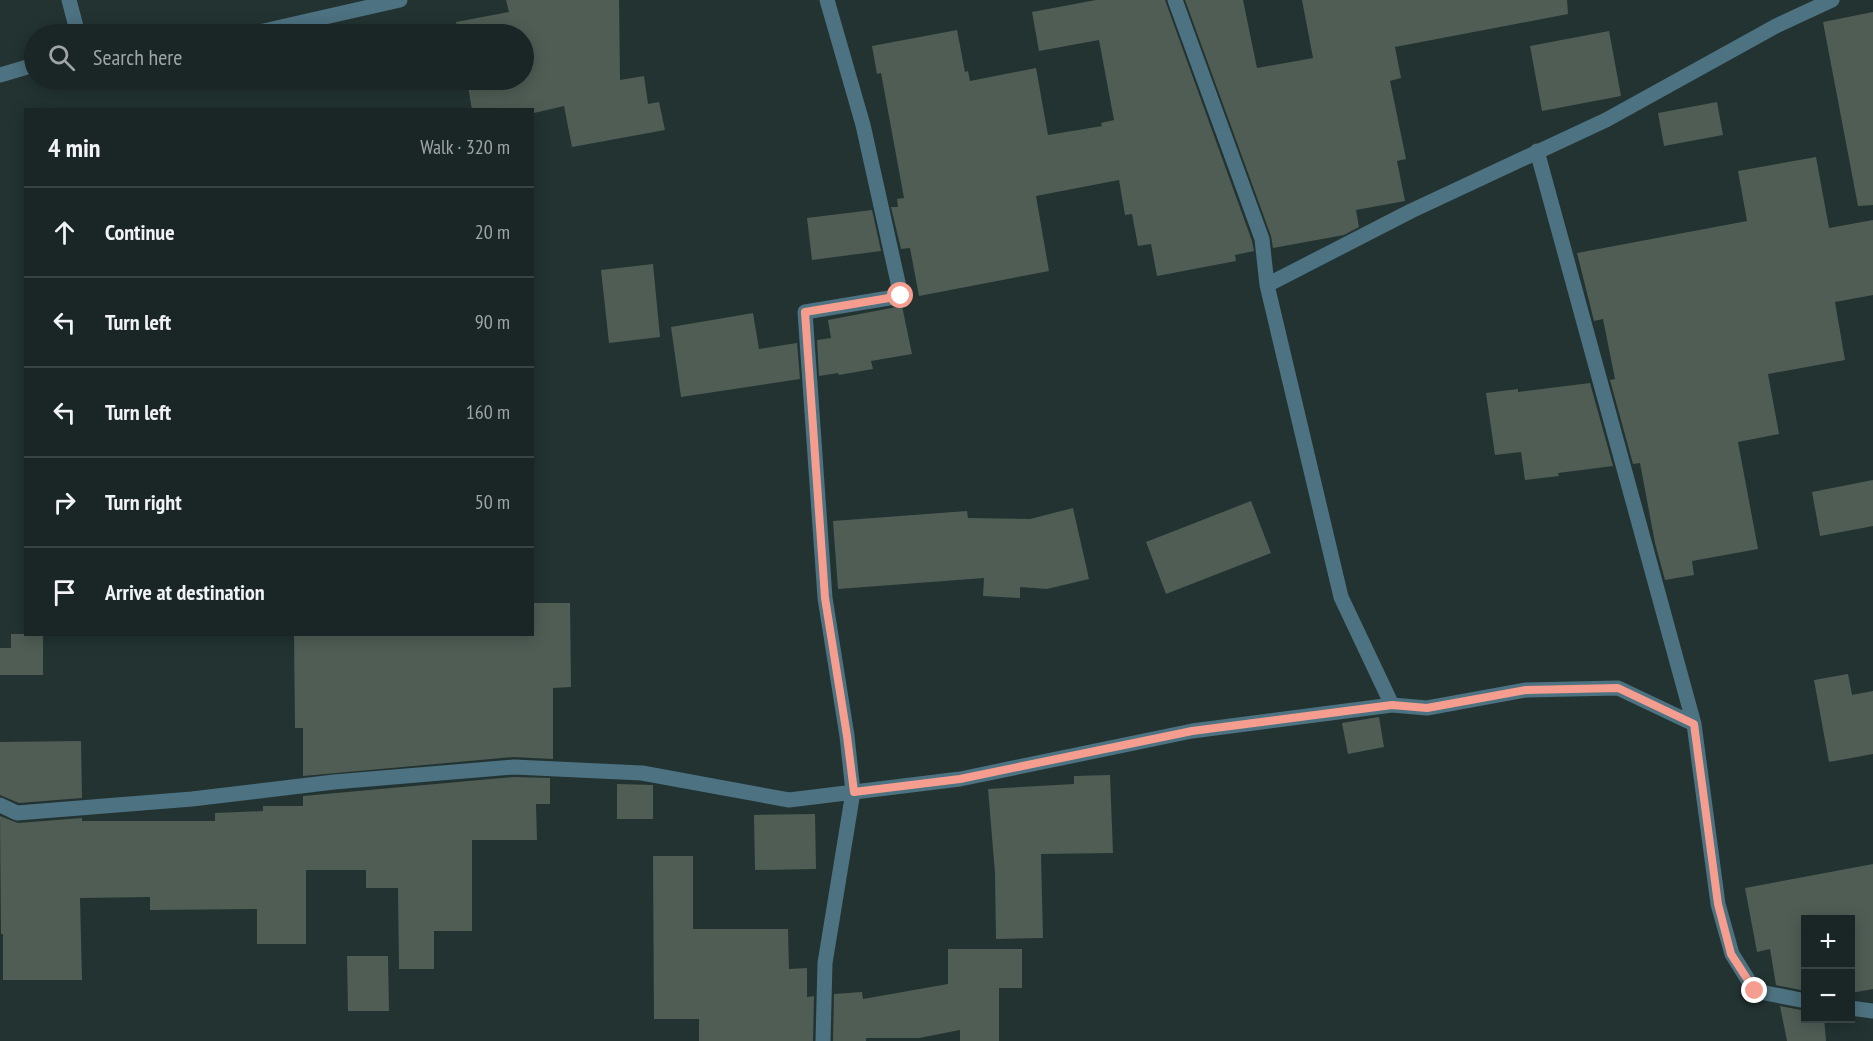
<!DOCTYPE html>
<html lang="en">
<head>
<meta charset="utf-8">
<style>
	:root { --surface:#1a2626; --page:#273232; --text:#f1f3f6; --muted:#9fa5a7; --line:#384343 }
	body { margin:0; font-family:"PT Sans Narrow",sans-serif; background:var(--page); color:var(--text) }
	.controls { position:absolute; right:18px; bottom:18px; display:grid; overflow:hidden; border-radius:0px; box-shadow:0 3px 15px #0003 }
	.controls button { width:54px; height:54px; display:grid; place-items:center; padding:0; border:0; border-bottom:2px solid var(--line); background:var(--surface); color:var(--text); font:30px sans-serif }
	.stop { position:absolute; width:18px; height:18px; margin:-14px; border:4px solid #f59d8e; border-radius:50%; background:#fff }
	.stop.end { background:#f59d8e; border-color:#fff; box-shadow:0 2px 6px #0008 }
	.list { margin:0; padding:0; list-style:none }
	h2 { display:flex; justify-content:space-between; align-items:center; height:78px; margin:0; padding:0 24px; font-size:26px }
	h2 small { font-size:20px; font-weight:400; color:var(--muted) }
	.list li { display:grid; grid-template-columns:39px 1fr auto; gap:18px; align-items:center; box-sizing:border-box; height:90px; padding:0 24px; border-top:2px solid var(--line) }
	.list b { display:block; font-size:22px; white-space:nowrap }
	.list em { font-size:20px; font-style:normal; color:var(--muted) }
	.icon { flex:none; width:33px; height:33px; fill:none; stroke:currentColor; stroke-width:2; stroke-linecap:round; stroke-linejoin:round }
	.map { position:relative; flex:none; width:1873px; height:1041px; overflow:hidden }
	.search { position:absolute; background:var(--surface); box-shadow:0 3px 15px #0003; left:24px; top:24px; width:510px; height:66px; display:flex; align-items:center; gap:15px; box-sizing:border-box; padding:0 21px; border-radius:33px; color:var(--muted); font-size:22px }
	.panel { position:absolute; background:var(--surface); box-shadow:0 3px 15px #0003; left:24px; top:108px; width:510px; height:528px; border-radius:0px }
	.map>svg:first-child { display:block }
</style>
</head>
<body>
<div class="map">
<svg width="1873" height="1041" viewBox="0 0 1873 1041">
	<rect width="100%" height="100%" fill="#223332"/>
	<path fill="#4f5d55" d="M 506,0 L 619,0 L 620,80 L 644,76 L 648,104 L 659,102 L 665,130 L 572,147 L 564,106 L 534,113 L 533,110 L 472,110 L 467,80 L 524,80 L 524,34 L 459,34 L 456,22 L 509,12 Z
		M 1096,0 L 1165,0 L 1252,241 L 1254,251 L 1235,255 L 1236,261 L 1157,276 L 1151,244 L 1138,246 L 1132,214 L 1125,215 L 1119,180 L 1036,196 L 1049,271 L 919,296 L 910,248 L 901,249 L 891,207 L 898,207 L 897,199 L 904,198 L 881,73 L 877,74 L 872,46 L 957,30 L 965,72 L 968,71 L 970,81 L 1036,68 L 1048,135 L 1102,126 L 1101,123 L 1114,120 L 1099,40 L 1039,51 L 1032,12 Z
		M 1185,0 L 1243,0 L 1257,68 L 1313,58 L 1302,0 L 1567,0 L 1568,14 L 1395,47 L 1401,78 L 1390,81 L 1406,159 L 1397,161 L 1405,201 L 1356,210 L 1359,227 L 1344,235 L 1273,248 L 1271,236 Z
		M 1873,12 L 1873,205 L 1858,206 L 1823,22 Z
		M 1609,31 L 1621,96 L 1542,111 L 1530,46 Z
		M 1717,102 L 1723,135 L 1664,146 L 1658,113 Z
		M 1816,157 L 1829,228 L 1873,220 L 1873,295 L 1835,302 L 1845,360 L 1768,374 L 1779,434 L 1738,442 L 1758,549 L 1692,561 L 1694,575 L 1665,580 L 1655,543 L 1640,463 L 1633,464 L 1610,380 L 1615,379 L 1603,319 L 1594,321 L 1577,253 L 1747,221 L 1738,171 Z
		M 872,210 L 881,251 L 812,260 L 807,218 Z
		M 653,264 L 660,337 L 609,343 L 601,270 Z
		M 902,306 L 912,354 L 871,361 L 873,369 L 839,375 L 838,373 L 819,376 L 817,340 L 831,338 L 828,320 Z
		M 753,313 L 759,349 L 797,343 L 800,379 L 681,397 L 671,327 Z
		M 1590,383 L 1613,466 L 1558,473 L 1559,476 L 1525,480 L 1521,452 L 1495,455 L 1486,393 L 1518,389 L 1518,392 Z
		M 1873,480 L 1873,526 L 1820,536 L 1812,492 Z
		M 1251,501 L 1271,553 L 1166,594 L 1146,542 Z
		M 1073,508 L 1089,579 L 1047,589 L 1020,587 L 1020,598 L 983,596 L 984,578 L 838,589 L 833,521 L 967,511 L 968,518 L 1030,519 Z
		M 532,603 L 570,603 L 571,687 L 553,688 L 553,759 L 513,757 L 303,776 L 303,728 L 295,728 L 294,635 L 532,634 Z
		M 11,634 L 43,634 L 43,675 L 0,675 L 0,648 L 11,648 Z
		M 1848,674 L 1852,695 L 1873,691 L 1873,754 L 1829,762 L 1814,680 Z
		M 1379,717 L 1384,747 L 1348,754 L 1342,723 Z
		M 81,741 L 82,798 L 19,803 L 0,795 L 0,742 Z
		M 1110,775 L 1113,853 L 1041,854 L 1043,938 L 996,939 L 995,873 L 988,789 L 1074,784 L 1074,776 Z
		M 514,777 L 550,778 L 550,804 L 536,804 L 537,840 L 472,840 L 472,931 L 434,931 L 434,969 L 399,969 L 398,888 L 366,888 L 366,870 L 306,870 L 306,944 L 257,944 L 257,909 L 150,910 L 150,897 L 80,898 L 82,980 L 3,980 L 3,934 L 1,934 L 0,816 L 18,823 L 82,818 L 82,821 L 215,821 L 215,813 L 263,811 L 263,806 L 303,806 L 303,796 Z
		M 617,784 L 653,785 L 653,819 L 617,819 Z
		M 815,814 L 816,869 L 755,870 L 754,815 Z
		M 653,856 L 693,856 L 693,929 L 788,929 L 789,969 L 807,968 L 807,997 L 814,996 L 813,1041 L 699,1041 L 699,1019 L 654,1019 Z
		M 1873,864 L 1873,989 L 1851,993 L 1851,920 L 1806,920 L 1806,991 L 1776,985 L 1770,949 L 1757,952 L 1745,888 Z
		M 948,949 L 1022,949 L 1022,988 L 999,988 L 999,1041 L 960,1041 L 960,1030 L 919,1038 L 866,1038 L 866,1041 L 833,1041 L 834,994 L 862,992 L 863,999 L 948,984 Z
		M 347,956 L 388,956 L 389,1011 L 348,1011 Z
		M 1780,1006 L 1806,1011 L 1806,1018 L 1824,1018 L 1826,1041 L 1787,1041 Z"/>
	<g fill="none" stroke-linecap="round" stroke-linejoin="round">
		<path stroke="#4d7281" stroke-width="15" d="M 69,0 L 78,34
			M 1175,0 L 1262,239 L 1267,285 L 1341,597 L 1392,705 L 1427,708 L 1526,690 L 1618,688 L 1694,724 L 1718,904 L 1732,954 L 1755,991 L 1806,1001
			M 240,34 L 259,32 L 400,0
			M 0,75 L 34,65
			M 1537,151 L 1694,724
			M 1267,285 L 1411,211 L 1606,120 L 1776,26 L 1832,0
			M 0,805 L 17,813 L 192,799 L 334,782 L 514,767 L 642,773 L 789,800 L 960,779 L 1192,731 L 1392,705
			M 1850,1008 L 1873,1011
			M 823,1041 L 825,963 L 853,792 L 847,736 L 825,598 L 805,312 L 901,296 L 863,125 L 827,0"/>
	</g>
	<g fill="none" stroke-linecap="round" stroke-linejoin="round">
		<path stroke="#f59d8e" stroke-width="8" d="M 901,296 L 805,312 L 825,598 L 847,736 L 854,792 L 960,779 L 1192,731 L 1392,705 L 1427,708 L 1526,690 L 1618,688 L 1694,724 L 1718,904 L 1731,954 L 1755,991"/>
	</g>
</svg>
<div class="controls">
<button>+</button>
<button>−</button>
</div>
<div class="stop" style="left:901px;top:296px"></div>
<div class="stop end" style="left:1755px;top:991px"></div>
<div class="search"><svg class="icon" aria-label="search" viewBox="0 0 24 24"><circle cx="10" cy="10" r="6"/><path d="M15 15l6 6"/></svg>Search here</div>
<section class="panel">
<h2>4 min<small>Walk · 320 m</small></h2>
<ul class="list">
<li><svg class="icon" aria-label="ahead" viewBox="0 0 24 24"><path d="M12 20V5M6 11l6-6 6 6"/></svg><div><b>Continue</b></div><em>20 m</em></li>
<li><svg class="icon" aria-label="left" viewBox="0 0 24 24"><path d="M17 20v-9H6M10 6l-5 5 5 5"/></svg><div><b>Turn left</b></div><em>90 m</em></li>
<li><svg class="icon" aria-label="left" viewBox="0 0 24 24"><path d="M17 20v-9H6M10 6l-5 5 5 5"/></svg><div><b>Turn left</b></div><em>160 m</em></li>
<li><svg class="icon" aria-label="right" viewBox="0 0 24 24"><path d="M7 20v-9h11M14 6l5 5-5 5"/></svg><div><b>Turn right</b></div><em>50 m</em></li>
<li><svg class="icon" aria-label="arrive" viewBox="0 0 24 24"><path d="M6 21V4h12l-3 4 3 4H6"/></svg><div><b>Arrive at destination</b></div></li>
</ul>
</section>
</div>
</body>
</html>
